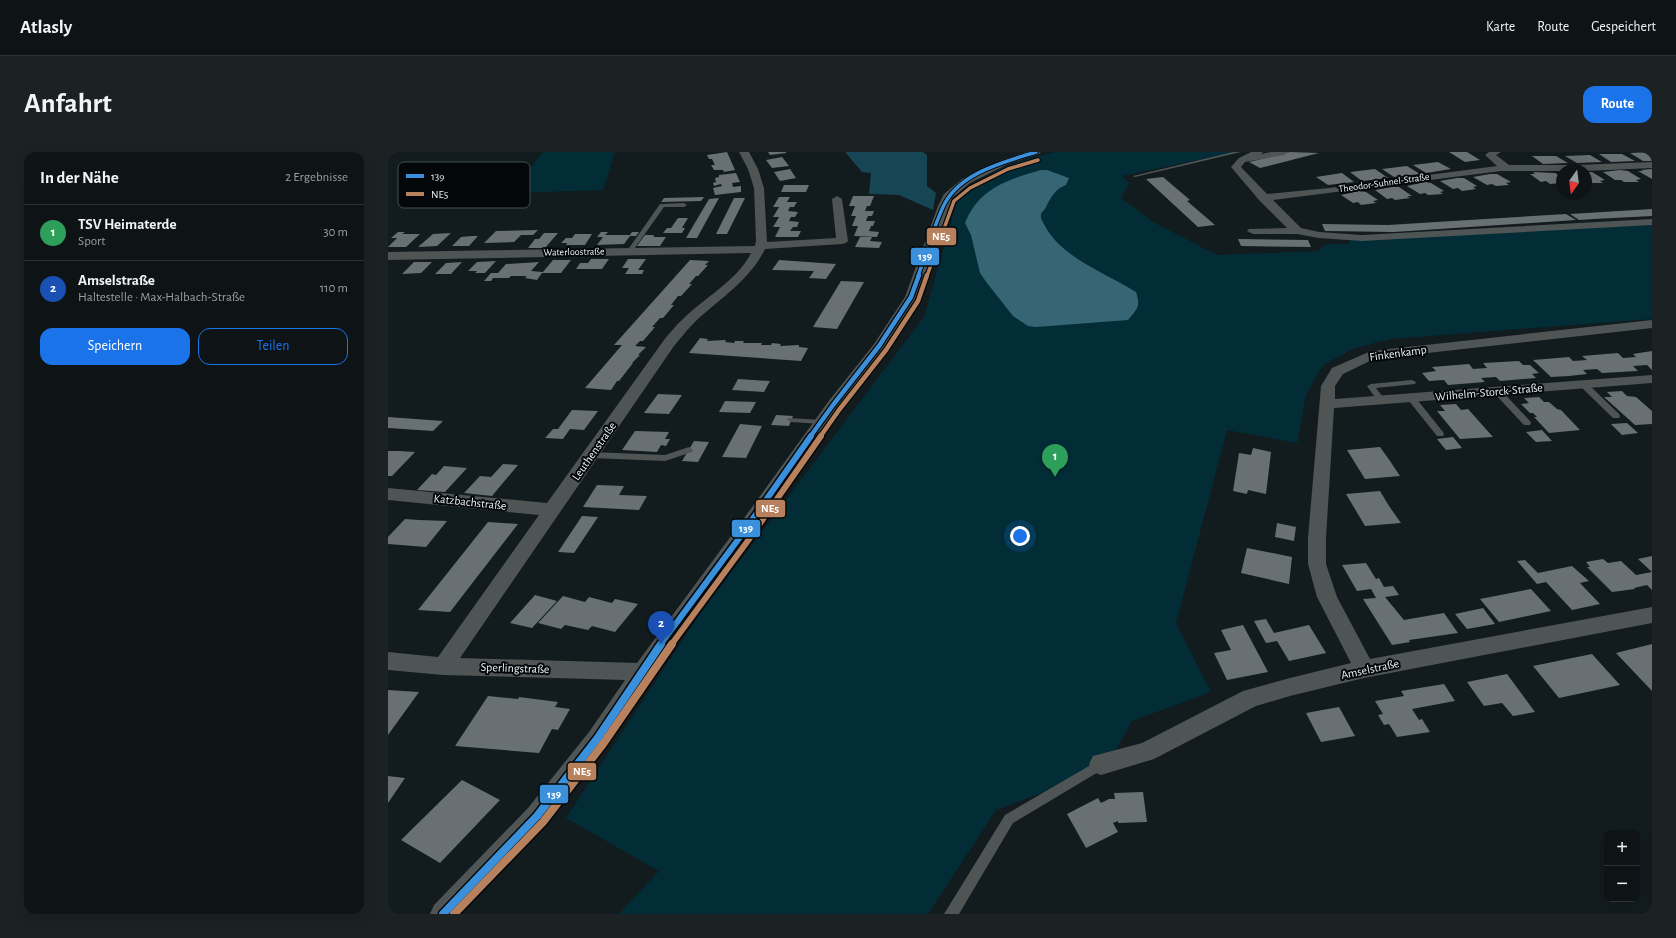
<!DOCTYPE html>
<html lang="de">
<head>
<meta charset="utf-8">
<style>
	:root { --surface:#0e1416; --page:#1c2123; --text:#f1f3f6; --muted:#9b9ea1; --line:#2e3335; --accent:#1a73e8 }
	body { margin:0; font-family:"Alegreya Sans",sans-serif; background:var(--page); color:var(--text) }
	.controls { position:absolute; right:12px; bottom:12px; display:grid; overflow:hidden; border-radius:8px; box-shadow:0 4px 16px #0002 }
	.controls button { width:36px; height:36px; display:grid; place-items:center; padding:0; border:0; border-bottom:1px solid var(--line); background:var(--surface); color:var(--text); font:20px sans-serif }
	.compass { position:absolute; left:1168px; top:12px; width:36px; height:36px; border-radius:50%; background:var(--surface); box-shadow:0 4px 16px #0002; rotate:194deg }
	.you { position:absolute; left:632px; top:384px; width:14px; height:14px; margin:-10px; border:3px solid #fff; border-radius:50%; background:#1a73e8; box-shadow:0 0 0 6px #1a73e833 }
	.badge { display:grid; place-items:center; width:26px; height:26px; border-radius:50%; background:var(--accent); color:#fff; font-size:13px; font-weight:700 }
	.pin { position:absolute; translate:-50% -33px; filter:drop-shadow(0 1px 2px #0008) }
	.pin::after { content:''; position:absolute; top:21px; width:14px; height:12px; background:inherit; clip-path:polygon(0 0,100% 0,50% 100%) }
	.list { margin:0; padding:0; list-style:none }
	h2 { display:flex; justify-content:space-between; align-items:center; height:52px; margin:0; padding:0 16px; font-size:17px }
	h2 small { font-size:13px; font-weight:400; color:var(--muted) }
	.list li { display:grid; grid-template-columns:26px 1fr auto; gap:12px; align-items:center; box-sizing:border-box; height:56px; padding:0 16px; border-top:1px solid var(--line) }
	.list b { display:block; font-size:15px; white-space:nowrap }
	.list p { margin:0; font-size:13px; white-space:nowrap; color:var(--muted) }
	.list em { font-size:13px; font-style:normal; color:var(--muted) }
	.actions { display:flex; gap:8px; padding:12px 16px }
	.actions a { flex:1; padding:9px 0; border:1px solid var(--accent); border-radius:12px; text-align:center; font-size:14px; color:var(--accent) }
	.actions .main { background:var(--accent); color:#fff }
	.map { position:relative; flex:none; width:1264px; height:762px; overflow:hidden; border-radius:12px }
	header { display:flex; align-items:center; gap:24px; box-sizing:border-box; height:56px; padding:0 20px; background:var(--surface); border-bottom:1px solid var(--line) }
	header strong { font-size:19px }
	nav { display:flex; gap:22px; margin-inline-start:auto; font-size:14px }
	.intro { display:flex; align-items:center; justify-content:space-between; box-sizing:border-box; height:96px; padding:0 24px }
	h1 { margin:0; font-size:28px }
	.button { padding:10px 18px; border-radius:12px; background:var(--accent); color:#fff; font-size:14px; font-weight:700 }
	main { display:flex; gap:24px; padding:0 24px }
	aside { flex:1; background:var(--surface); border-radius:12px; box-shadow:0 4px 16px #0002 }
	.map>svg:first-child { display:block }
</style>
</head>
<body>
<header>
<strong>Atlasly</strong>
<nav><a>Karte</a><a>Route</a><a>Gespeichert</a></nav>
</header>
<div class="intro"><h1>Anfahrt</h1><a class="button">Route</a></div>
<main>
<aside>
<h2>In der Nähe<small>2 Ergebnisse</small></h2>
<ul class="list">
<li><span class="badge" style="background:#2e9e5b">1</span><div><b>TSV Heimaterde</b><p>Sport</p></div><em>30 m</em></li>
<li><span class="badge" style="background:#1a4fb4">2</span><div><b>Amselstraße</b><p>Haltestelle · Max-Halbach-Straße</p></div><em>110 m</em></li>
</ul>
<div class="actions"><a class="main">Speichern</a><a>Teilen</a></div>
</aside>
<div class="map">
<svg width="1264" height="762" viewBox="0 0 1264 762">
	<rect width="100%" height="100%" fill="#121b1e"/>
	<path fill="#022d37" d="M 155,0 L 227,0 L 215,38 L 122,41 Z
		M 667,0 L 847,0 L 734,24 L 741,31 L 733,46 L 765,70 L 829,103 L 930,99 L 939,92 L 960,92 L 963,87 L 1264,73 L 1264,167 L 1002,187 L 964,197 L 934,214 L 918,243 L 909,291 L 839,278 L 788,471 L 823,540 L 744,569 L 717,617 L 608,658 L 540,762 L 231,762 L 271,719 L 178,666 L 311,463 L 536,165 L 571,43 L 613,16 L 642,6 Z"/>
	<path fill="#164653" d="M 457,0 L 535,0 L 539,3 L 539,34 L 548,41 L 545,58 L 511,43 L 481,42 L 483,21 L 474,20 Z"/>
	<path fill="#366674" d="M 653,18 L 659,18 L 681,26 L 678,33 C 667,37 663,45 658,55 C 657,58 654,59 653,62 C 652,67 655,70 657,74 C 674,106 718,121 748,140 C 753,155 749,157 740,168 L 648,175 L 640,174 L 625,164 L 599,131 L 592,121 L 583,83 L 577,71 C 591,36 619,28 653,18 Z"/>
	<path fill="#687073" d="M 339,0 L 347,18 L 336,20 L 335,18 L 326,18 L 323,13 L 327,13 L 324,7 L 321,7 L 319,3 Z
		M 380,0 L 398,0 L 398,1 L 382,3 Z
		M 902,0 L 931,1 L 872,16 L 861,10 Z
		M 1061,0 L 1079,0 L 1092,8 L 1077,10 Z
		M 1264,0 L 1264,9 L 1255,9 L 1242,1 Z
		M 1211,2 L 1234,2 L 1247,9 L 1223,10 Z
		M 1202,3 L 1214,10 L 1189,11 L 1177,4 Z
		M 1144,4 L 1168,4 L 1180,11 L 1155,12 Z
		M 394,5 L 401,14 L 384,16 L 378,8 Z
		M 1050,10 L 1063,17 L 1038,21 L 1025,13 Z
		M 1019,14 L 1032,22 L 1006,25 L 994,17 Z
		M 402,17 L 408,26 L 392,29 L 386,20 Z
		M 987,17 L 1000,26 L 974,29 L 962,20 Z
		M 1264,17 L 1264,27 L 1250,19 L 1255,19 L 1253,18 Z
		M 1232,18 L 1240,19 L 1253,27 L 1248,28 L 1251,30 L 1236,30 L 1233,28 L 1227,28 L 1215,20 Z
		M 1145,20 L 1167,21 L 1174,25 L 1174,31 L 1162,32 L 1158,29 L 1153,30 L 1142,22 L 1147,22 Z
		M 1198,20 L 1204,20 L 1217,28 L 1212,29 L 1215,31 L 1200,31 L 1198,30 Z
		M 348,21 L 352,30 L 344,31 L 345,35 L 353,34 L 353,40 L 327,43 L 325,36 L 334,34 L 333,32 L 326,34 L 325,31 L 328,30 L 327,26 L 331,25 L 331,23 Z
		M 954,21 L 966,30 L 940,33 L 928,25 Z
		M 1102,22 L 1109,22 L 1123,30 L 1118,31 L 1121,33 L 1108,34 L 1104,32 L 1099,33 L 1085,25 Z
		M 775,25 L 802,48 L 799,49 L 827,73 L 810,75 L 758,27 Z
		M 1069,26 L 1076,26 L 1089,34 L 1085,35 L 1088,37 L 1074,39 L 1070,36 L 1065,37 L 1052,29 Z
		M 1037,30 L 1043,31 L 1056,39 L 1052,40 L 1055,42 L 1040,43 L 1037,41 L 1032,42 L 1019,34 Z
		M 396,33 L 421,33 L 418,40 L 393,40 Z
		M 1004,35 L 1011,35 L 1024,44 L 1019,44 L 1022,46 L 1007,48 L 1004,46 L 999,47 L 987,38 Z
		M 971,39 L 978,40 L 990,48 L 985,49 L 988,51 L 973,53 L 970,50 L 965,51 L 953,43 Z
		M 465,44 L 486,44 L 482,54 L 479,54 L 477,59 L 486,59 L 484,64 L 480,64 L 478,69 L 487,69 L 485,74 L 483,74 L 481,79 L 491,80 L 489,85 L 466,84 L 470,74 L 464,74 L 468,64 L 463,64 L 467,54 L 461,54 Z
		M 316,45 L 313,49 L 273,50 L 276,46 Z
		M 391,45 L 402,45 L 399,50 L 409,50 L 406,55 L 402,55 L 400,59 L 410,60 L 407,65 L 403,65 L 401,69 L 411,70 L 409,75 L 405,75 L 402,79 L 413,79 L 410,85 L 387,85 L 392,75 L 385,75 L 391,65 L 385,65 L 391,55 L 385,55 Z
		M 331,46 L 309,86 L 298,86 L 321,47 Z
		M 346,46 L 357,46 L 339,82 L 328,82 Z
		M 1264,57 L 1264,64 L 1206,67 L 1191,68 L 1182,62 Z
		M 1178,62 L 1188,68 L 1006,80 L 937,79 L 934,72 L 1000,73 Z
		M 290,66 L 300,66 L 294,76 L 297,76 L 294,81 L 275,81 L 279,76 L 283,76 Z
		M 150,78 L 145,83 L 133,83 L 126,90 L 96,91 L 108,79 Z
		M 10,80 L 17,80 L 14,82 L 32,82 L 18,95 L 0,95 L 9,86 L 3,86 Z
		M 213,80 L 220,80 L 217,83 L 242,83 L 244,80 L 251,80 L 248,84 L 242,84 L 236,92 L 209,93 L 215,85 L 209,85 Z
		M 63,81 L 49,94 L 30,95 L 45,82 Z
		M 156,81 L 170,81 L 157,96 L 140,96 L 147,87 L 151,87 Z
		M 187,82 L 204,82 L 197,93 L 178,93 L 179,91 L 173,91 L 178,86 L 184,86 Z
		M 257,83 L 266,83 L 265,84 L 267,85 L 278,85 L 272,94 L 249,94 Z
		M 84,84 L 90,84 L 81,94 L 64,94 L 73,85 Z
		M 472,85 L 484,85 L 482,89 L 494,90 L 491,96 L 467,95 Z
		M 850,87 L 920,88 L 923,95 L 853,94 Z
		M 203,107 L 221,107 L 214,117 L 188,117 L 192,111 L 200,111 Z
		M 240,107 L 258,107 L 250,118 L 256,118 L 254,122 L 237,122 L 241,116 L 234,116 Z
		M 165,108 L 183,108 L 173,121 L 154,121 L 149,128 L 137,126 L 139,124 L 123,124 L 121,126 L 105,126 L 103,129 L 96,129 L 103,121 L 110,121 L 118,112 L 151,110 L 143,119 L 155,120 Z
		M 302,108 L 321,109 L 317,113 L 320,113 L 310,124 L 308,124 L 301,132 L 304,132 L 293,144 L 290,144 L 283,153 L 286,153 L 275,166 L 272,166 L 264,175 L 267,175 L 255,189 L 252,189 L 247,194 L 258,195 L 250,203 L 252,203 L 244,211 L 245,211 L 231,229 L 229,229 L 223,238 L 197,236 L 234,193 L 226,193 Z
		M 391,108 L 448,112 L 438,127 L 421,126 L 426,119 L 384,118 Z
		M 108,109 L 97,121 L 87,121 L 89,119 L 80,119 L 89,110 Z
		M 26,110 L 44,110 L 33,121 L 14,122 Z
		M 74,110 L 63,122 L 47,122 L 58,111 Z
		M 453,129 L 476,130 L 449,177 L 425,175 Z
		M 312,186 L 320,187 L 319,189 L 338,188 L 337,190 L 346,191 L 347,189 L 356,189 L 355,191 L 374,191 L 373,193 L 383,193 L 384,191 L 393,192 L 392,194 L 411,193 L 411,195 L 420,196 L 413,209 L 301,201 Z
		M 1264,199 L 1264,218 L 1259,213 L 1245,214 L 1250,219 L 1214,221 L 1209,217 L 1195,218 L 1199,222 L 1181,224 L 1163,225 L 1145,208 L 1181,205 L 1185,209 L 1199,208 L 1194,204 L 1230,201 L 1235,206 L 1248,205 L 1245,202 Z
		M 1131,209 L 1135,213 L 1142,213 L 1151,221 L 1144,222 L 1148,226 L 1112,229 L 1108,225 L 1093,226 L 1097,230 L 1060,233 L 1056,228 L 1041,229 L 1034,221 L 1048,219 L 1044,215 L 1081,212 L 1085,217 L 1099,216 L 1095,211 Z
		M 350,227 L 382,229 L 376,240 L 344,238 Z
		M 1234,239 L 1239,244 L 1248,245 L 1264,259 L 1264,272 L 1247,273 L 1216,245 L 1224,245 L 1219,240 Z
		M 270,242 L 294,243 L 281,262 L 256,261 Z
		M 1151,245 L 1156,250 L 1161,250 L 1169,257 L 1173,258 L 1192,278 L 1161,281 L 1146,265 L 1149,265 L 1145,261 L 1142,261 L 1133,252 L 1141,251 L 1136,246 Z
		M 337,249 L 368,250 L 362,261 L 331,260 Z
		M 1068,252 L 1073,258 L 1080,257 L 1105,285 L 1072,287 L 1049,259 L 1057,259 L 1052,253 Z
		M 184,258 L 210,259 L 196,278 L 182,277 L 175,287 L 157,286 L 165,277 L 170,277 Z
		M 388,263 L 405,264 L 401,274 L 383,273 Z
		M 0,265 L 55,269 L 45,279 L 0,276 Z
		M 1239,271 L 1250,281 L 1234,283 L 1223,272 Z
		M 352,272 L 374,274 L 358,306 L 334,305 Z
		M 1154,278 L 1164,289 L 1148,290 L 1138,280 Z
		M 247,279 L 281,280 L 277,287 L 282,287 L 278,294 L 273,293 L 269,300 L 234,298 Z
		M 1065,285 L 1074,296 L 1058,298 L 1049,287 Z
		M 306,289 L 321,290 L 310,310 L 294,309 Z
		M 992,295 L 1002,309 L 1012,324 L 977,327 L 959,298 Z
		M 865,296 L 883,300 L 878,342 L 860,338 L 859,342 L 845,339 L 851,301 L 863,303 Z
		M 0,299 L 11,299 L 27,300 L 4,324 L 0,324 Z
		M 115,312 L 130,313 L 104,344 L 76,341 L 92,324 L 103,325 Z
		M 56,314 L 79,316 L 57,340 L 29,338 L 44,322 L 48,323 Z
		M 209,333 L 236,334 L 231,343 L 259,344 L 251,358 L 195,355 Z
		M 992,339 L 1001,354 L 1013,371 L 977,374 L 958,342 Z
		M 194,364 L 210,365 L 186,401 L 170,400 Z
		M 17,367 L 31,368 L 59,369 L 38,395 L 0,392 L 0,385 Z
		M 100,370 L 130,372 L 62,460 L 30,458 Z
		M 889,371 L 908,375 L 906,389 L 887,385 Z
		M 859,396 L 904,405 L 901,432 L 853,421 Z
		M 1264,404 L 1264,438 L 1259,433 L 1246,436 L 1247,437 L 1224,440 L 1199,415 L 1202,415 L 1198,410 L 1215,407 L 1220,411 L 1233,409 L 1248,423 L 1264,420 L 1250,407 Z
		M 1137,408 L 1150,421 L 1184,414 L 1201,429 L 1192,431 L 1212,452 L 1184,458 L 1158,430 L 1149,432 L 1129,409 Z
		M 978,411 L 988,427 L 991,426 L 996,435 L 1005,434 L 1011,443 L 997,445 L 1016,468 L 1056,461 L 1070,481 L 1021,488 L 1022,490 L 1004,493 L 975,447 L 988,446 L 983,437 L 969,439 L 954,413 Z
		M 1143,437 L 1163,459 L 1111,470 L 1092,447 Z
		M 147,443 L 169,449 L 144,476 L 122,471 Z
		M 175,444 L 197,450 L 201,445 L 224,451 L 227,447 L 250,452 L 227,480 L 204,474 L 200,478 L 177,473 L 173,477 L 150,471 Z
		M 1095,456 L 1107,472 L 1079,477 L 1067,462 Z
		M 878,467 L 886,481 L 921,473 L 938,501 L 901,509 L 889,489 L 878,491 L 866,469 Z
		M 855,473 L 880,520 L 839,528 L 826,501 L 843,498 L 833,478 Z
		M 1264,492 L 1264,539 L 1228,501 Z
		M 1204,502 L 1232,533 L 1171,546 L 1145,514 Z
		M 1119,522 L 1147,560 L 1125,564 L 1114,551 L 1096,554 L 1079,530 Z
		M 1056,532 L 1067,549 L 1024,557 L 1031,568 L 1034,567 L 1042,580 L 1009,585 L 1001,572 L 996,573 L 990,563 L 995,562 L 987,549 L 1016,544 L 1013,539 Z
		M 0,538 L 31,540 L 0,583 Z
		M 100,544 L 130,547 L 131,545 L 170,550 L 167,555 L 182,557 L 170,578 L 164,577 L 151,601 L 67,594 Z
		M 951,555 L 967,584 L 933,590 L 918,561 Z
		M 0,624 L 17,626 L 0,651 Z
		M 74,628 L 112,648 L 52,711 L 13,688 Z
		M 755,640 L 759,670 L 730,671 L 730,669 L 725,671 L 730,680 L 698,696 L 679,662 L 710,646 L 713,651 L 721,647 L 727,647 L 726,641 Z"/>
	<g fill="none" stroke-linecap="round" stroke-linejoin="round">
		<path fill="#4f5455" fill-rule="evenodd" d="M 845,0 L 853,0 L 747,25 L 745,24 Z
			M 272,52 L 296,51 L 299,53 L 296,55 L 276,55 L 244,100 L 240,100 L 239,99 Z
			M 1024,228 L 1028,230 L 1027,232 L 988,236 L 998,249 L 994,251 L 991,251 L 979,234 L 983,232 Z
			M 1192,230 L 1198,230 L 1231,262 L 1232,264 L 1231,266 L 1225,266 L 1192,234 Z
			M 1106,237 L 1112,237 L 1142,269 L 1143,271 L 1142,273 L 1136,273 L 1106,241 Z
			M 1021,245 L 1027,245 L 1055,280 L 1056,282 L 1055,284 L 1049,284 L 1021,249 Z
			M 400,266 L 433,268 L 437,270 L 433,272 L 403,270 L 399,268 Z
			M 301,295 L 305,298 L 304,300 L 277,309 L 203,306 L 199,303 L 203,300 L 277,303 Z
			M 713,607 L 717,608 L 719,612 L 717,616 L 625,671 L 571,762 L 556,762 L 617,663 Z"/>
		<path fill="#4f5455" fill-rule="evenodd" d="M 351,0 L 361,0 L 370,17 L 376,36 L 379,90 L 448,86 L 444,47 L 449,44 L 454,47 L 460,89 L 458,91 L 454,92 L 377,97 C 361,130 329,148 304,173 C 298,179 292,187 286,194 L 72,506 L 249,511 L 346,380 L 440,250 L 486,192 L 517,145 L 550,54 L 556,42 L 574,27 L 614,8 L 638,0 L 653,0 L 651,2 L 620,12 L 582,31 L 564,46 L 529,145 L 498,194 L 450,256 L 358,390 L 280,498 L 217,594 L 158,672 L 73,762 L 42,762 L 46,753 L 140,656 L 201,580 L 237,528 L 55,523 L 0,518 L 0,500 L 50,505 L 151,363 L 0,348 L 0,336 L 159,351 L 276,188 C 282,181 288,173 295,167 C 317,145 349,129 363,101 L 0,108 L 0,100 L 367,94 L 368,89 L 366,36 L 360,17 Z
			M 863,0 L 875,0 L 873,2 L 883,0 L 901,0 L 896,3 L 857,10 L 853,15 L 879,42 L 941,36 L 1109,14 L 1097,3 L 1101,0 L 1113,0 L 1108,3 L 1121,13 L 1188,13 L 1264,10 L 1264,16 L 1198,19 L 1113,19 L 885,48 L 913,76 L 931,80 L 974,83 L 1264,67 L 1264,73 L 974,89 L 931,86 L 909,82 L 865,82 L 859,79 L 861,77 L 899,76 L 871,48 L 843,15 L 851,6 Z
			M 1264,168 L 1264,176 L 986,207 L 955,222 L 947,234 L 947,247 L 1264,223 L 1264,231 L 946,256 L 938,386 L 938,412 L 949,445 L 982,507 L 1264,455 L 1264,471 L 976,526 L 902,544 L 868,554 L 766,607 L 713,623 L 705,620 L 701,612 L 705,604 L 754,591 L 855,539 L 902,526 L 963,511 L 929,445 L 920,412 L 920,386 L 933,234 L 944,216 L 983,199 Z"/>
		<g stroke="#030709" stroke-width="5.5">
			<path id="bus-1-far3" d="M 530,124 C 538,102 545,77 555,55 C 570,21 616,10 648,0"/>
		</g>
		<g stroke="#030709" stroke-width="7">
			<path id="bus-1-far2" d="M 422,285 L 445,253 L 491,194 L 523,145 L 531,123"/>
		</g>
		<g stroke="#030709" stroke-width="9">
			<path id="bus-1-far1" d="M 272,493 L 352,385 L 423,284"/>
		</g>
		<g stroke="#030709" stroke-width="11">
			<path id="bus-1" d="M 55,762 L 149,664 L 209,587 L 273,492"/>
		</g>
		<g stroke="#030709" stroke-width="5.5">
			<path id="bus-2-far3" d="M 539,124 L 566,49 L 582,36 L 620,17 L 650,8"/>
		</g>
		<g stroke="#030709" stroke-width="7">
			<path id="bus-2-far2" d="M 432,285 L 451,258 L 498,198 L 530,149 L 539,123"/>
		</g>
		<g stroke="#030709" stroke-width="9">
			<path id="bus-2-far1" d="M 283,493 L 359,390 L 433,284"/>
		</g>
		<g stroke="#030709" stroke-width="11">
			<path id="bus-2" d="M 66,762 L 155,670 L 215,592 L 284,492"/>
		</g>
		<use href="#bus-1-far3" stroke="#3a90db" stroke-width="3.5"/>
		<use href="#bus-1-far2" stroke="#3a90db" stroke-width="4.5"/>
		<use href="#bus-1-far1" stroke="#3a90db" stroke-width="6"/>
		<use href="#bus-1" stroke="#3a90db" stroke-width="8"/>
		<use href="#bus-2-far3" stroke="#b6815c" stroke-width="3.5"/>
		<use href="#bus-2-far2" stroke="#b6815c" stroke-width="4.5"/>
		<use href="#bus-2-far1" stroke="#b6815c" stroke-width="6"/>
		<use href="#bus-2" stroke="#b6815c" stroke-width="8"/>
	</g>
	<g text-anchor="middle" dominant-baseline="central" stroke-width="4" stroke-linejoin="round" paint-order="stroke">
		<g font-size="10" fill="#eaf5f8" stroke="#030709">
			<text transform="translate(996 31) rotate(-8)">Theodor-Suhnel-Straße</text>
			<text transform="translate(186 100) rotate(-1)">Waterloostraße</text>
		</g>
		<g font-size="12" fill="#eaf5f8" stroke="#030709">
			<text transform="translate(1010 201) rotate(-8)">Finkenkamp</text>
			<text transform="translate(1101 240) rotate(-5)">Wilhelm-Storck-Straße</text>
			<text transform="translate(206 299) rotate(-55)">Leuthenstraße</text>
			<text transform="translate(82 350) rotate(6)">Katzbachstraße</text>
			<text transform="translate(127 516) rotate(2)">Sperlingstraße</text>
			<text transform="translate(982 517) rotate(-12)">Amselstraße</text>
		</g>
	</g>
	<rect x="10" y="10" width="132" height="46" rx="6" fill="#030709" stroke="#484e51" stroke-width="1"/>
	<rect x="18" y="22" width="18" height="4" fill="#3a90db"/>
	<rect x="18" y="40" width="18" height="4" fill="#b6815c"/>
	<g font-size="11" fill="#eaf5f8">
		<text x="43" y="28">139</text>
		<text x="43" y="46">NE5</text>
	</g>
	<g stroke="#030709" stroke-width="1.5">
		<rect x="538" y="75" width="31" height="19" rx="4" fill="#b6815c"/>
		<rect x="522" y="95" width="30" height="19" rx="4" fill="#3a90db"/>
		<rect x="367" y="347" width="31" height="19" rx="4" fill="#b6815c"/>
		<rect x="343" y="367" width="30" height="19" rx="4" fill="#3a90db"/>
		<rect x="179" y="610" width="30" height="19" rx="4" fill="#b6815c"/>
		<rect x="151" y="632" width="30" height="20" rx="4" fill="#3a90db"/>
	</g>
	<g font-size="11" text-anchor="middle" font-weight="bold" fill="#fff">
		<text x="553" y="88">NE5</text>
		<text x="537" y="108">139</text>
		<text x="382" y="360">NE5</text>
		<text x="358" y="380">139</text>
		<text x="194" y="623">NE5</text>
		<text x="166" y="646">139</text>
	</g>
</svg>
<div class="controls">
<button>+</button>
<button>−</button>
</div>
<svg class="compass" viewBox="-18 -18 36 36"><path d="M0-13l5 13h-10z" fill="#e53935"/><path d="M0 13l5-13h-10z" fill="#9b9ea1"/></svg>
<div class="you"></div>
<div class="pin badge" style="left:667px;top:325px;background:#2e9e5b">1</div>
<div class="pin badge" style="left:273px;top:492px;background:#1a4fb4">2</div>
</div>
</main>
</body>
</html>
